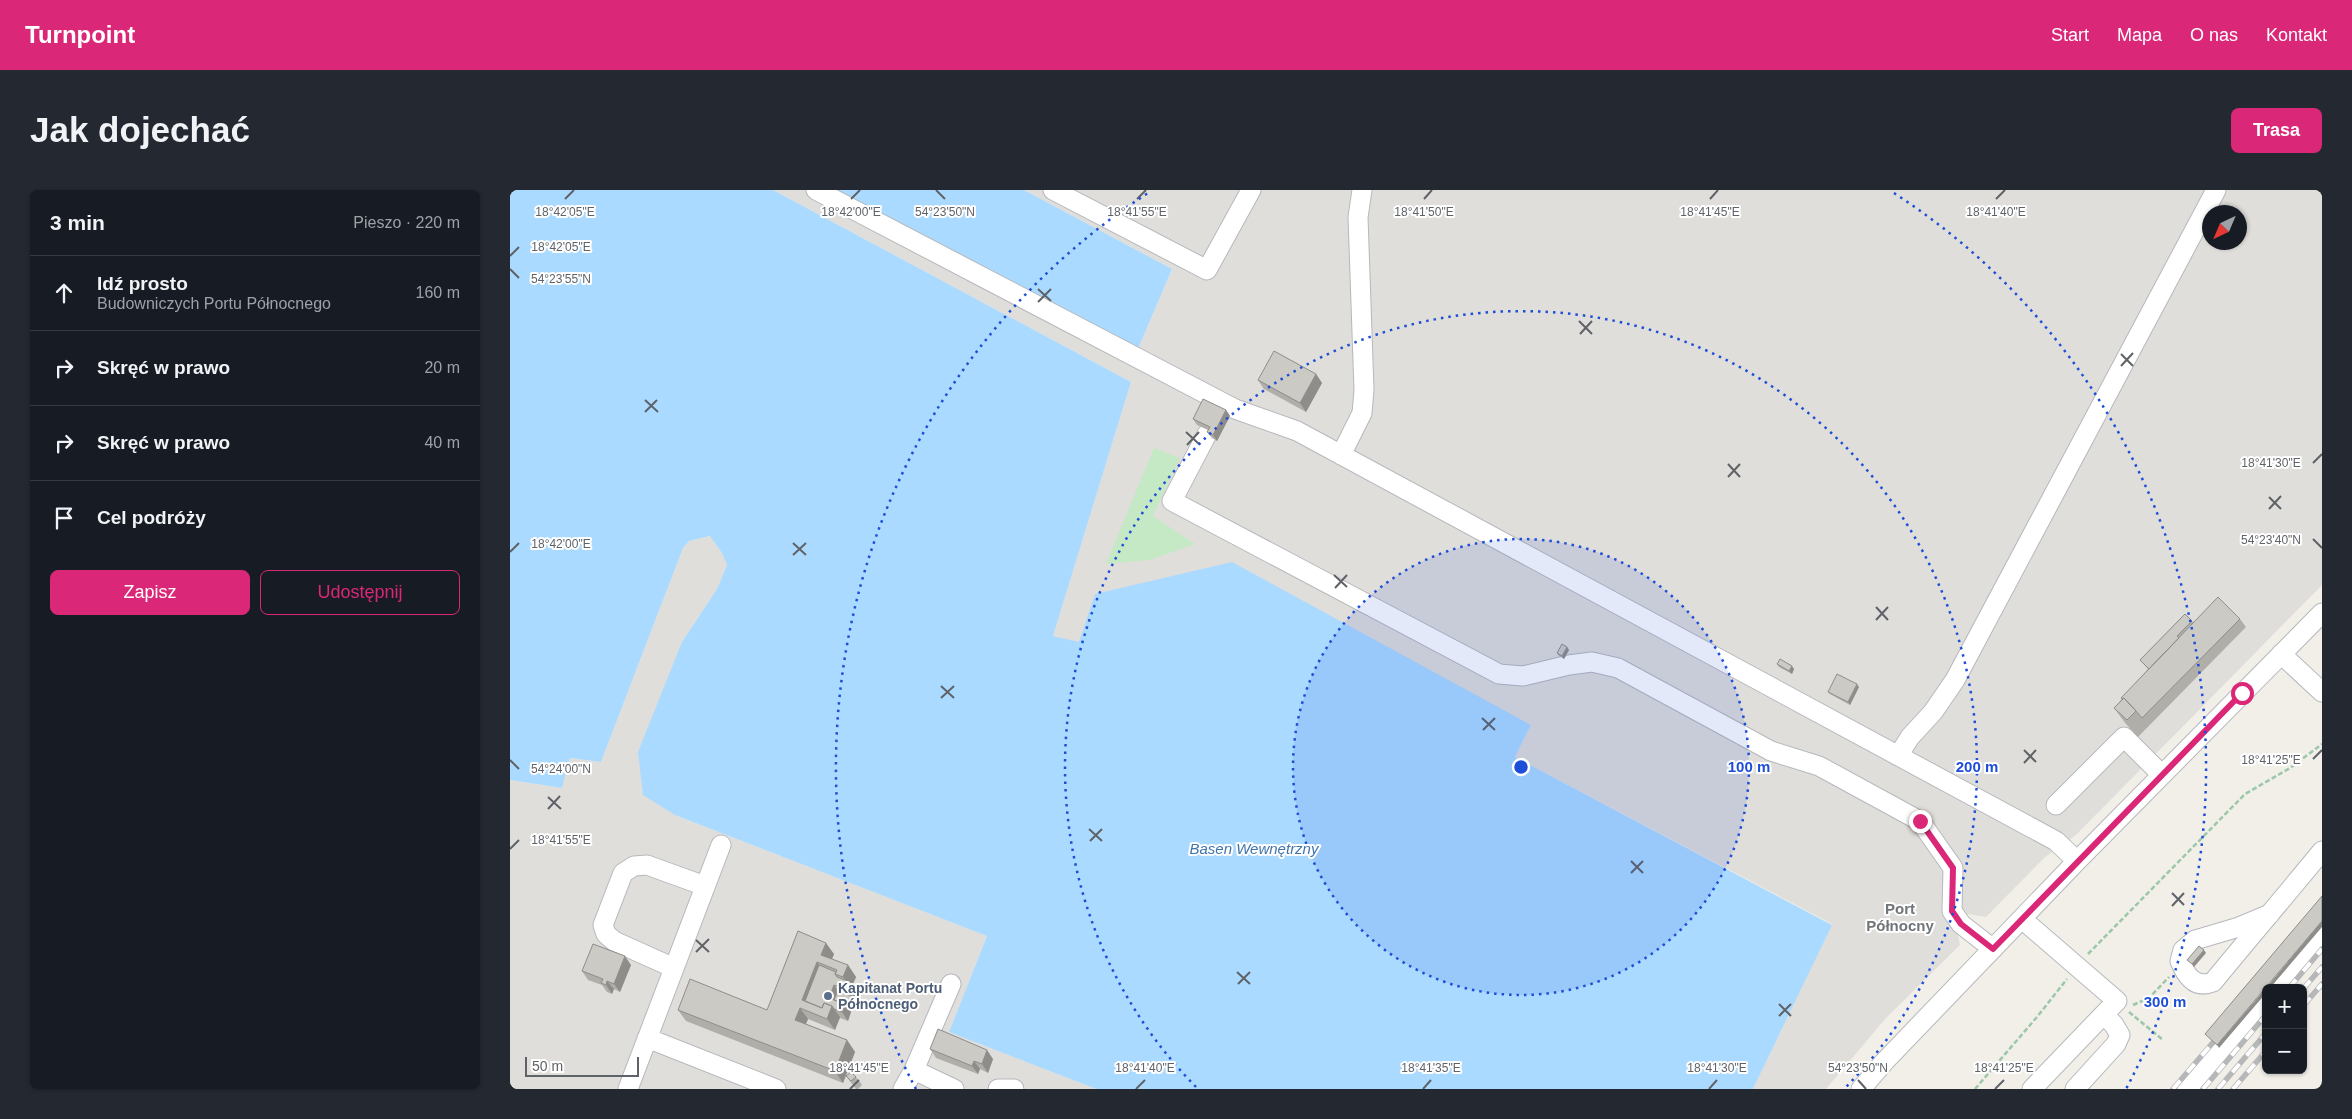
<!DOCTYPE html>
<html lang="pl">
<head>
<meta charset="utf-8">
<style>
	:root { --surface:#171b24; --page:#242831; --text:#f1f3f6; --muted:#9ea1a6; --line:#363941; --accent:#db2777 }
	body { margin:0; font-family:Arial,sans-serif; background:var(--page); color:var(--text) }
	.controls { position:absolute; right:15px; bottom:15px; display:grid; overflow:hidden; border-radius:8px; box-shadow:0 1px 4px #0004 }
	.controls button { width:45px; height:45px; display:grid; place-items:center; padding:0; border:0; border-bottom:1px solid var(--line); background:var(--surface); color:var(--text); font:25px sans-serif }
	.compass { position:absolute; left:1692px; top:15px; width:45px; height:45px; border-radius:50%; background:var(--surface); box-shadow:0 1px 4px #0004; rotate:224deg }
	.scale { position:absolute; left:15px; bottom:12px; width:114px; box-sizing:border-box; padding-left:5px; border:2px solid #5f6368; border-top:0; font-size:14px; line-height:18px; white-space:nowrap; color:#5f6368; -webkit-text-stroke:4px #fff; paint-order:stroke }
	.stop { position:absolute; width:15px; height:15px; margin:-11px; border:4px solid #db2777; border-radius:50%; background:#fff }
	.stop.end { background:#db2777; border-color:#fff; box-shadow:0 1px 5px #0008 }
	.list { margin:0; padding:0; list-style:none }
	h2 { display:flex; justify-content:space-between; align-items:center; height:65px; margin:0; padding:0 20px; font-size:21px }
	h2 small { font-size:16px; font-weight:400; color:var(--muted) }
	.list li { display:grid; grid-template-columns:32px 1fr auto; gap:15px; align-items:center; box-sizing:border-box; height:75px; padding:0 20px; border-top:1px solid var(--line) }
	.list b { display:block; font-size:19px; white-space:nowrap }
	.list p { margin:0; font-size:16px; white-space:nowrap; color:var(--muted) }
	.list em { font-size:16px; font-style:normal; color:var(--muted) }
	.actions { display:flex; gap:10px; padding:15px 20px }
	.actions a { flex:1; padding:11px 0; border:1px solid var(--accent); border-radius:8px; text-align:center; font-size:18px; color:var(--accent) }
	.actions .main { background:var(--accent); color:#fff }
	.icon { flex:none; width:28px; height:28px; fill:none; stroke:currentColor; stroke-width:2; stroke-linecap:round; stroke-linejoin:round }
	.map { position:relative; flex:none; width:1812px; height:899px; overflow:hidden; border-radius:8px }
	header { display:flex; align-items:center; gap:30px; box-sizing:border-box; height:70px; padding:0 25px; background:var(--accent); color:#fff }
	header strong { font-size:24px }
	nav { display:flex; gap:28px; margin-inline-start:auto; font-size:18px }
	.intro { display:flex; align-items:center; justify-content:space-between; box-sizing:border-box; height:120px; padding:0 30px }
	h1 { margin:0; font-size:35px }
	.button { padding:12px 22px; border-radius:8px; background:var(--accent); color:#fff; font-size:18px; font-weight:700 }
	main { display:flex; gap:30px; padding:0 30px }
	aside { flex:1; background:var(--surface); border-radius:8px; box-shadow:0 1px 4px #0004 }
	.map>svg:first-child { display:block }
</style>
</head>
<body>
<header>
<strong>Turnpoint</strong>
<nav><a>Start</a><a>Mapa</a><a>O nas</a><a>Kontakt</a></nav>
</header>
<div class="intro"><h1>Jak dojechać</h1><a class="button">Trasa</a></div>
<main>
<aside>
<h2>3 min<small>Pieszo · 220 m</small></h2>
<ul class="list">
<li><svg class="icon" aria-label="ahead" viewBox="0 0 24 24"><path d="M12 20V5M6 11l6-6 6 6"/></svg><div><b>Idź prosto</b><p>Budowniczych Portu Północnego</p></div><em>160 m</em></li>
<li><svg class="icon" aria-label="right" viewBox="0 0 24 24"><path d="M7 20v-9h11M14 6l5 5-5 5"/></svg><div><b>Skręć w prawo</b></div><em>20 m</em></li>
<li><svg class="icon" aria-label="right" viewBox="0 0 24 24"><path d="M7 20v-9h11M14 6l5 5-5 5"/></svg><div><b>Skręć w prawo</b></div><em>40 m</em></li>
<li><svg class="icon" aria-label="arrive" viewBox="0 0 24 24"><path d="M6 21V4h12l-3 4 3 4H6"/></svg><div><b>Cel podróży</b></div></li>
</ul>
<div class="actions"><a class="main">Zapisz</a><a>Udostępnij</a></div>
</aside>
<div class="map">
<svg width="1812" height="899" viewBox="0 0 1812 899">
	<rect width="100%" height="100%" fill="#f1efe8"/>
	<path fill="#e0deda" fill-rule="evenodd" d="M 263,0 L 327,0 L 628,159 L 662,79 L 514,0 L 1812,0 L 1812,395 L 1566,645 L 1534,668 L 1476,727 L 1458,724 L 1447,740 L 1450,755 L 1376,828 L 1316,899 L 1243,899 L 1322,734 L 1005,567 L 1021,535 L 569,453 L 543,446 L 621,192 ZM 1700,22 L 1730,22 L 1730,52 L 1700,52 Z
		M 201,346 L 212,363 L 217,375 L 207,399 L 172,452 L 165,625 L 477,746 L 439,842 L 586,899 L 0,899 L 0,590 L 52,598 L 60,568 L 91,572 L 173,358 L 179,351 Z"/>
	<path fill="#c5e8c5" d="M 644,258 L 670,268 L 643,326 L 685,354 L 640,370 L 596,374 Z"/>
	<path fill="#aadaff" d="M 0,0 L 263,0 L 621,192 L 543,446 L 569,452 L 585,404 L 722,372 L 1021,535 L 1005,567 L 1322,735 L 1243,899 L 586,899 L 439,842 L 477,746 L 165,625 L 133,605 L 128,562 L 172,452 L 207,399 L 217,375 L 212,363 L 200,346 L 179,351 L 173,358 L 91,572 L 60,568 L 52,598 L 0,590 Z
		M 327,0 L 514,0 L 662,79 L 628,159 Z"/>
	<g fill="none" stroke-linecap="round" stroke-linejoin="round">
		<g stroke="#b5b8bc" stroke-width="21">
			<path id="minor" d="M 306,0 L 725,219 L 787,241 L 1546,651 L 1567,671
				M 543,0 L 697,80 L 741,0
				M 697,244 L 662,311 L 989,484 L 1013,486 L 1059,475 L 1082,472 L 1108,478 L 1261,561 L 1309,576 L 1410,631 L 1443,678 L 1442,721 L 1451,734 L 1483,759
				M 831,265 L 852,223 L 854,200 L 848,27 L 852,0
				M 1771,464 L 1812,502
				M 1388,566 L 1400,547 L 1423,522 L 1445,490 L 1706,0
				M 1546,615 L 1614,547 L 1652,585
				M 1760,724 L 1729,737 L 1685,750 L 1673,760 L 1670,771 C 1676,786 1685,799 1703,792 C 1739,748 1776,705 1812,661
				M 1512,729 L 1607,811 L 1594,824
				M 164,778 L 104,751 L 96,744 L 93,735 L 113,683 L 124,676 L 137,675 L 195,696
				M 441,794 L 404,880 L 444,899
				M 1766,798 L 1812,743
				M 137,848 L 266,899
				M 118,899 L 211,655
				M 393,899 L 404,880
				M 488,899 L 504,899
				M 1351,899 L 1375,871 L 1567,671 L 1812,423
				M 1522,899 L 1594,824 L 1604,835 L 1610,845 L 1606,854 L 1565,899
				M 1677,899 L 1756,809"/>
		</g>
		<path stroke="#9cc7a9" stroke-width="2.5" stroke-dasharray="5 2.5" stroke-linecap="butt" d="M 1578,764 L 1735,604 L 1780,578 L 1812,554
			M 1623,815 L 1639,808 L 1659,787
			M 1619,822 L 1653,850
			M 1465,899 L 1527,827 L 1557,789"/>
		<use href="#minor" stroke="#fff" stroke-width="19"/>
		<g stroke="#b6b7b8" stroke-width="5.5">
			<path id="rail" d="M 1779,798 L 1812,759
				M 1793,799 L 1812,777
				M 1793,816 L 1812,794
				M 1663,899 L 1712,842
				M 1693,899 L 1756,825
				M 1708,899 L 1756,843
				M 1723,899 L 1756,861"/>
		</g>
		<use href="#rail" stroke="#fff" stroke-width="4" stroke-dasharray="11" stroke-linecap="butt"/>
	</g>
	<path fill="#afaea9" d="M 806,184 L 812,193 L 796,222 L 754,199 L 748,190 Z
		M 716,220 L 720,226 L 707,251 L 702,248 L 697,242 L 698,240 L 687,235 L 683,229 Z
		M 1675,424 L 1683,432 L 1730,429 L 1736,437 L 1628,547 L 1616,534 L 1604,518 L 1638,479 L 1630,470 Z
		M 1057,457 L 1059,460 L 1054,469 L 1049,466 L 1047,463 Z
		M 1267,474 L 1284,479 L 1282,484 L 1269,477 Z
		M 1349,497 L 1340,515 L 1320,504 L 1318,502 Z
		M 288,741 L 324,764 L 322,769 L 338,775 L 346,787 L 343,794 L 349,802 L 346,810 L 344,809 L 340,820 L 341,822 L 338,831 L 330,828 L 325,840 L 298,829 L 296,834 L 337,850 L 345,862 L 333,893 L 176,831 L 168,820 L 257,820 Z
		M 121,775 L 110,802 L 104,799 L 102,804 L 97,802 L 92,795 L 78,790 L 72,781 Z
		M 420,859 L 483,869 L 478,883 L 470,879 L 468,884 L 426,868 Z
		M 336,886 L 346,887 L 352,895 L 348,899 L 346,899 Z"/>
	<path fill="#8f8d8a" d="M 806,184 L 812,193 L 796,222 L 790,213 Z
		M 716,220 L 720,226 L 707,251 L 703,245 Z
		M 1057,457 L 1059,460 L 1054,469 L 1052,466 Z
		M 1282,476 L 1284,479 L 1282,484 L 1279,481 Z
		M 1347,494 L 1349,497 L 1340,515 L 1338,512 Z
		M 1812,731 L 1812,737 L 1760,798 L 1756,798 Z
		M 316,753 L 324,764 L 319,776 L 311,765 Z
		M 1694,760 L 1696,763 L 1684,777 L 1682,774 Z
		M 115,766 L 121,775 L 110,802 L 104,794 Z
		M 307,772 L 315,784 L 302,816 L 292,810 Z
		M 338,775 L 346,787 L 343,794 L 349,802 L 346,810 L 340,801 L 341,799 L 333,787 Z
		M 97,791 L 104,799 L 102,804 L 96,795 Z
		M 324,795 L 330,804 L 326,814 L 319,808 Z
		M 1756,798 L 1756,803 L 1709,858 L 1707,855 Z
		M 342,806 L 344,809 L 340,820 L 341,822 L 338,831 L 332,822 L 335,814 Z
		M 322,816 L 330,827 L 325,840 L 317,829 Z
		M 290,818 L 298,829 L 293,841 L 285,830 Z
		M 337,850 L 345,862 L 333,893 L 325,881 Z
		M 477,860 L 483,869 L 478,883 L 472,874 Z
		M 464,871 L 470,879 L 468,884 L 462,876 Z"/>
	<path fill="#cccac5" stroke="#8f8d8a" d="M 764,161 L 806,184 L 790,213 L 748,190 Z
		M 693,209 L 716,220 L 703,245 L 697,242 L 700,237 L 683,229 Z
		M 1708,407 L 1730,429 L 1632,528 L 1626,521 L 1614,508 L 1612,509 L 1611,508 Z
		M 1675,424 L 1682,431 L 1667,446 L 1669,448 L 1639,479 L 1630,470 Z
		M 1052,454 L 1057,457 L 1052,466 L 1047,463 Z
		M 1270,469 L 1282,476 L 1279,481 L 1267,474 Z
		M 1327,484 L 1347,494 L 1338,512 L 1318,502 Z
		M 1614,508 L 1626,521 L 1617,530 L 1604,518 Z
		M 1812,706 L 1812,731 L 1707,855 L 1695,844 Z
		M 288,741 L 316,753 L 311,765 L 338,775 L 333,787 L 325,784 L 327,780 L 307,772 L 292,810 L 312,818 L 314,813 L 322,816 L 317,829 L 290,818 L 285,830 L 337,850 L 325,881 L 168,820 L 180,789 L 257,820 Z
		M 83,754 L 115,766 L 104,794 L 97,791 L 96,795 L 91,793 L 93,789 L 72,781 Z
		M 1689,756 L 1694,760 L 1682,774 L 1677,770 Z
		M 309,775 L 326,782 L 325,784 L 327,787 L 343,793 L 340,801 L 324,795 L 319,808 L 335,814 L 332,822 L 324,819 L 322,816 L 314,813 L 312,818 L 295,811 Z
		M 328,801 L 342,806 L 337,817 L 335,814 L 324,810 Z
		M 428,839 L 477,860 L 472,874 L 464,871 L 462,876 L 420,859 Z
		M 341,882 L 346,887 L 341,891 L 336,886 Z"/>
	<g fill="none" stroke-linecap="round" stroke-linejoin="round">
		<path stroke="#db2777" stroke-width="6" d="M 1410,631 L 1443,678 L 1442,721 L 1451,734 L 1483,759 L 1732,503"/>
	</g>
	<path fill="none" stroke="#5f6368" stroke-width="2" d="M 426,0 L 435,9M 55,9 L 64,0M 341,9 L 350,0M 627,9 L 636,0M 914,9 L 922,0M 1200,9 L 1208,0M 1486,9 L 1495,0M 0,66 L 9,57M 0,79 L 9,88M 528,99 L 541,111M 528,112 L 541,99M 1069,131 L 1082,144M 1070,144 L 1082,131M 1611,164 L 1623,176M 1611,176 L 1623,163M 135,210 L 148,222M 135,222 L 147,210M 676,242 L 689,254M 677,255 L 689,242M 1803,273 L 1812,264M 1218,274 L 1230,287M 1218,287 L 1230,274M 1759,307 L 1771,319M 1759,319 L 1771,306M 1803,349 L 1812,358M 283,353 L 296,365M 0,362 L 9,353M 283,365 L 296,353M 824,385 L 837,397M 825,398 L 837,385M 1366,417 L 1378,430M 1366,430 L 1378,417M 431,496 L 444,508M 431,508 L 444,496M 972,528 L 985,540M 973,540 L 985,528M 1514,560 L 1526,572M 1803,569 L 1812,560M 0,570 L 9,579M 1514,573 L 1526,560M 38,607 L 51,619M 38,619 L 50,606M 579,639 L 592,651M 580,651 L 592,639M 0,659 L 9,650M 1121,671 L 1133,683M 1121,683 L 1133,671M 1662,703 L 1674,715M 1662,716 L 1674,703M 186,750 L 199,762M 186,762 L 199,749M 727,782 L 740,794M 728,794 L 740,782M 1269,814 L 1281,826M 1269,826 L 1281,814M 1348,890 L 1356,899M 340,899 L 349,890M 626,899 L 635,890M 913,899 L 921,890M 1199,899 L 1207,890M 1485,899 L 1494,890"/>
	<circle cx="1011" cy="577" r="228" fill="#1d4ed8" fill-opacity=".12"/>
	<g fill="none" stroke="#1d4ed8" stroke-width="2.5" stroke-dasharray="2.5 5">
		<circle cx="1011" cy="577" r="228"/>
		<path d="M686 897A456 456 0 1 1 1336 897"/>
		<path d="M406 899A685 685 0 0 1 638 3M1384 3A685 685 0 0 1 1616 899"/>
	</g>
	<circle fill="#5c6f8a" stroke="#fff" stroke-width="2" cx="318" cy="806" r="5"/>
	<g text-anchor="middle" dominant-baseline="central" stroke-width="4" stroke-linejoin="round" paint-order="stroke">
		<g font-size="14" font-weight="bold" fill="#4e5e75" stroke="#fff" text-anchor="start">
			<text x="328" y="798">Kapitanat Portu<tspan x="328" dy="16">Północnego</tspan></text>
		</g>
		<g font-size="15" font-style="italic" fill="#4174aa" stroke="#fff">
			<text x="744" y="658">Basen Wewnętrzny</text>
		</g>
		<g font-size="15" font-weight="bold" fill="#70757a" stroke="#fff">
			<text x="1390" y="718">Port<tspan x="1390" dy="17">Północny</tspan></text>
		</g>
	</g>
	<g font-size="12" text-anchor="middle" fill="#5f6368" stroke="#fff" stroke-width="4" stroke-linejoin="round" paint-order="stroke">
		<text x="435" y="26">54°23'50"N</text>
		<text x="341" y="26">18°42'00"E</text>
		<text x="627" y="26">18°41'55"E</text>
		<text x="1486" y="26">18°41'40"E</text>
		<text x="55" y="26">18°42'05"E</text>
		<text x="914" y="26">18°41'50"E</text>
		<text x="1200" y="26">18°41'45"E</text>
		<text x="51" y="61">18°42'05"E</text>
		<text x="51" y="93">54°23'55"N</text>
		<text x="1761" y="277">18°41'30"E</text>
		<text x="1761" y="354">54°23'40"N</text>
		<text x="51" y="358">18°42'00"E</text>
		<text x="1761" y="574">18°41'25"E</text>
		<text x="51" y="583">54°24'00"N</text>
		<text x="51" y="654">18°41'55"E</text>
		<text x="349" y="882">18°41'45"E</text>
		<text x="635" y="882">18°41'40"E</text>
		<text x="921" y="882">18°41'35"E</text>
		<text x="1207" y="882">18°41'30"E</text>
		<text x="1494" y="882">18°41'25"E</text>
		<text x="1348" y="882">54°23'50"N</text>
	</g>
	<circle cx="1011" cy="577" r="8" fill="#1d4ed8" stroke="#fff" stroke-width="2.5"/>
	<g font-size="15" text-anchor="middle" font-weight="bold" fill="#1d4ed8" stroke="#fff" stroke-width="4" stroke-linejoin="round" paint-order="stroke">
		<text x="1239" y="582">100 m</text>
		<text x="1467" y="582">200 m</text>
		<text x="1655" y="817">300 m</text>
	</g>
</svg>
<div class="controls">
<button>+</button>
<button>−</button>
</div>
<svg class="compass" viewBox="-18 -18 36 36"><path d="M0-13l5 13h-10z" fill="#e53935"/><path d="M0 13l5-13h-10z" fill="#9ea1a6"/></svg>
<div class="scale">50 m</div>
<div class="stop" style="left:1732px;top:503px"></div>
<div class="stop end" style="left:1410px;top:631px"></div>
</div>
</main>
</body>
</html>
